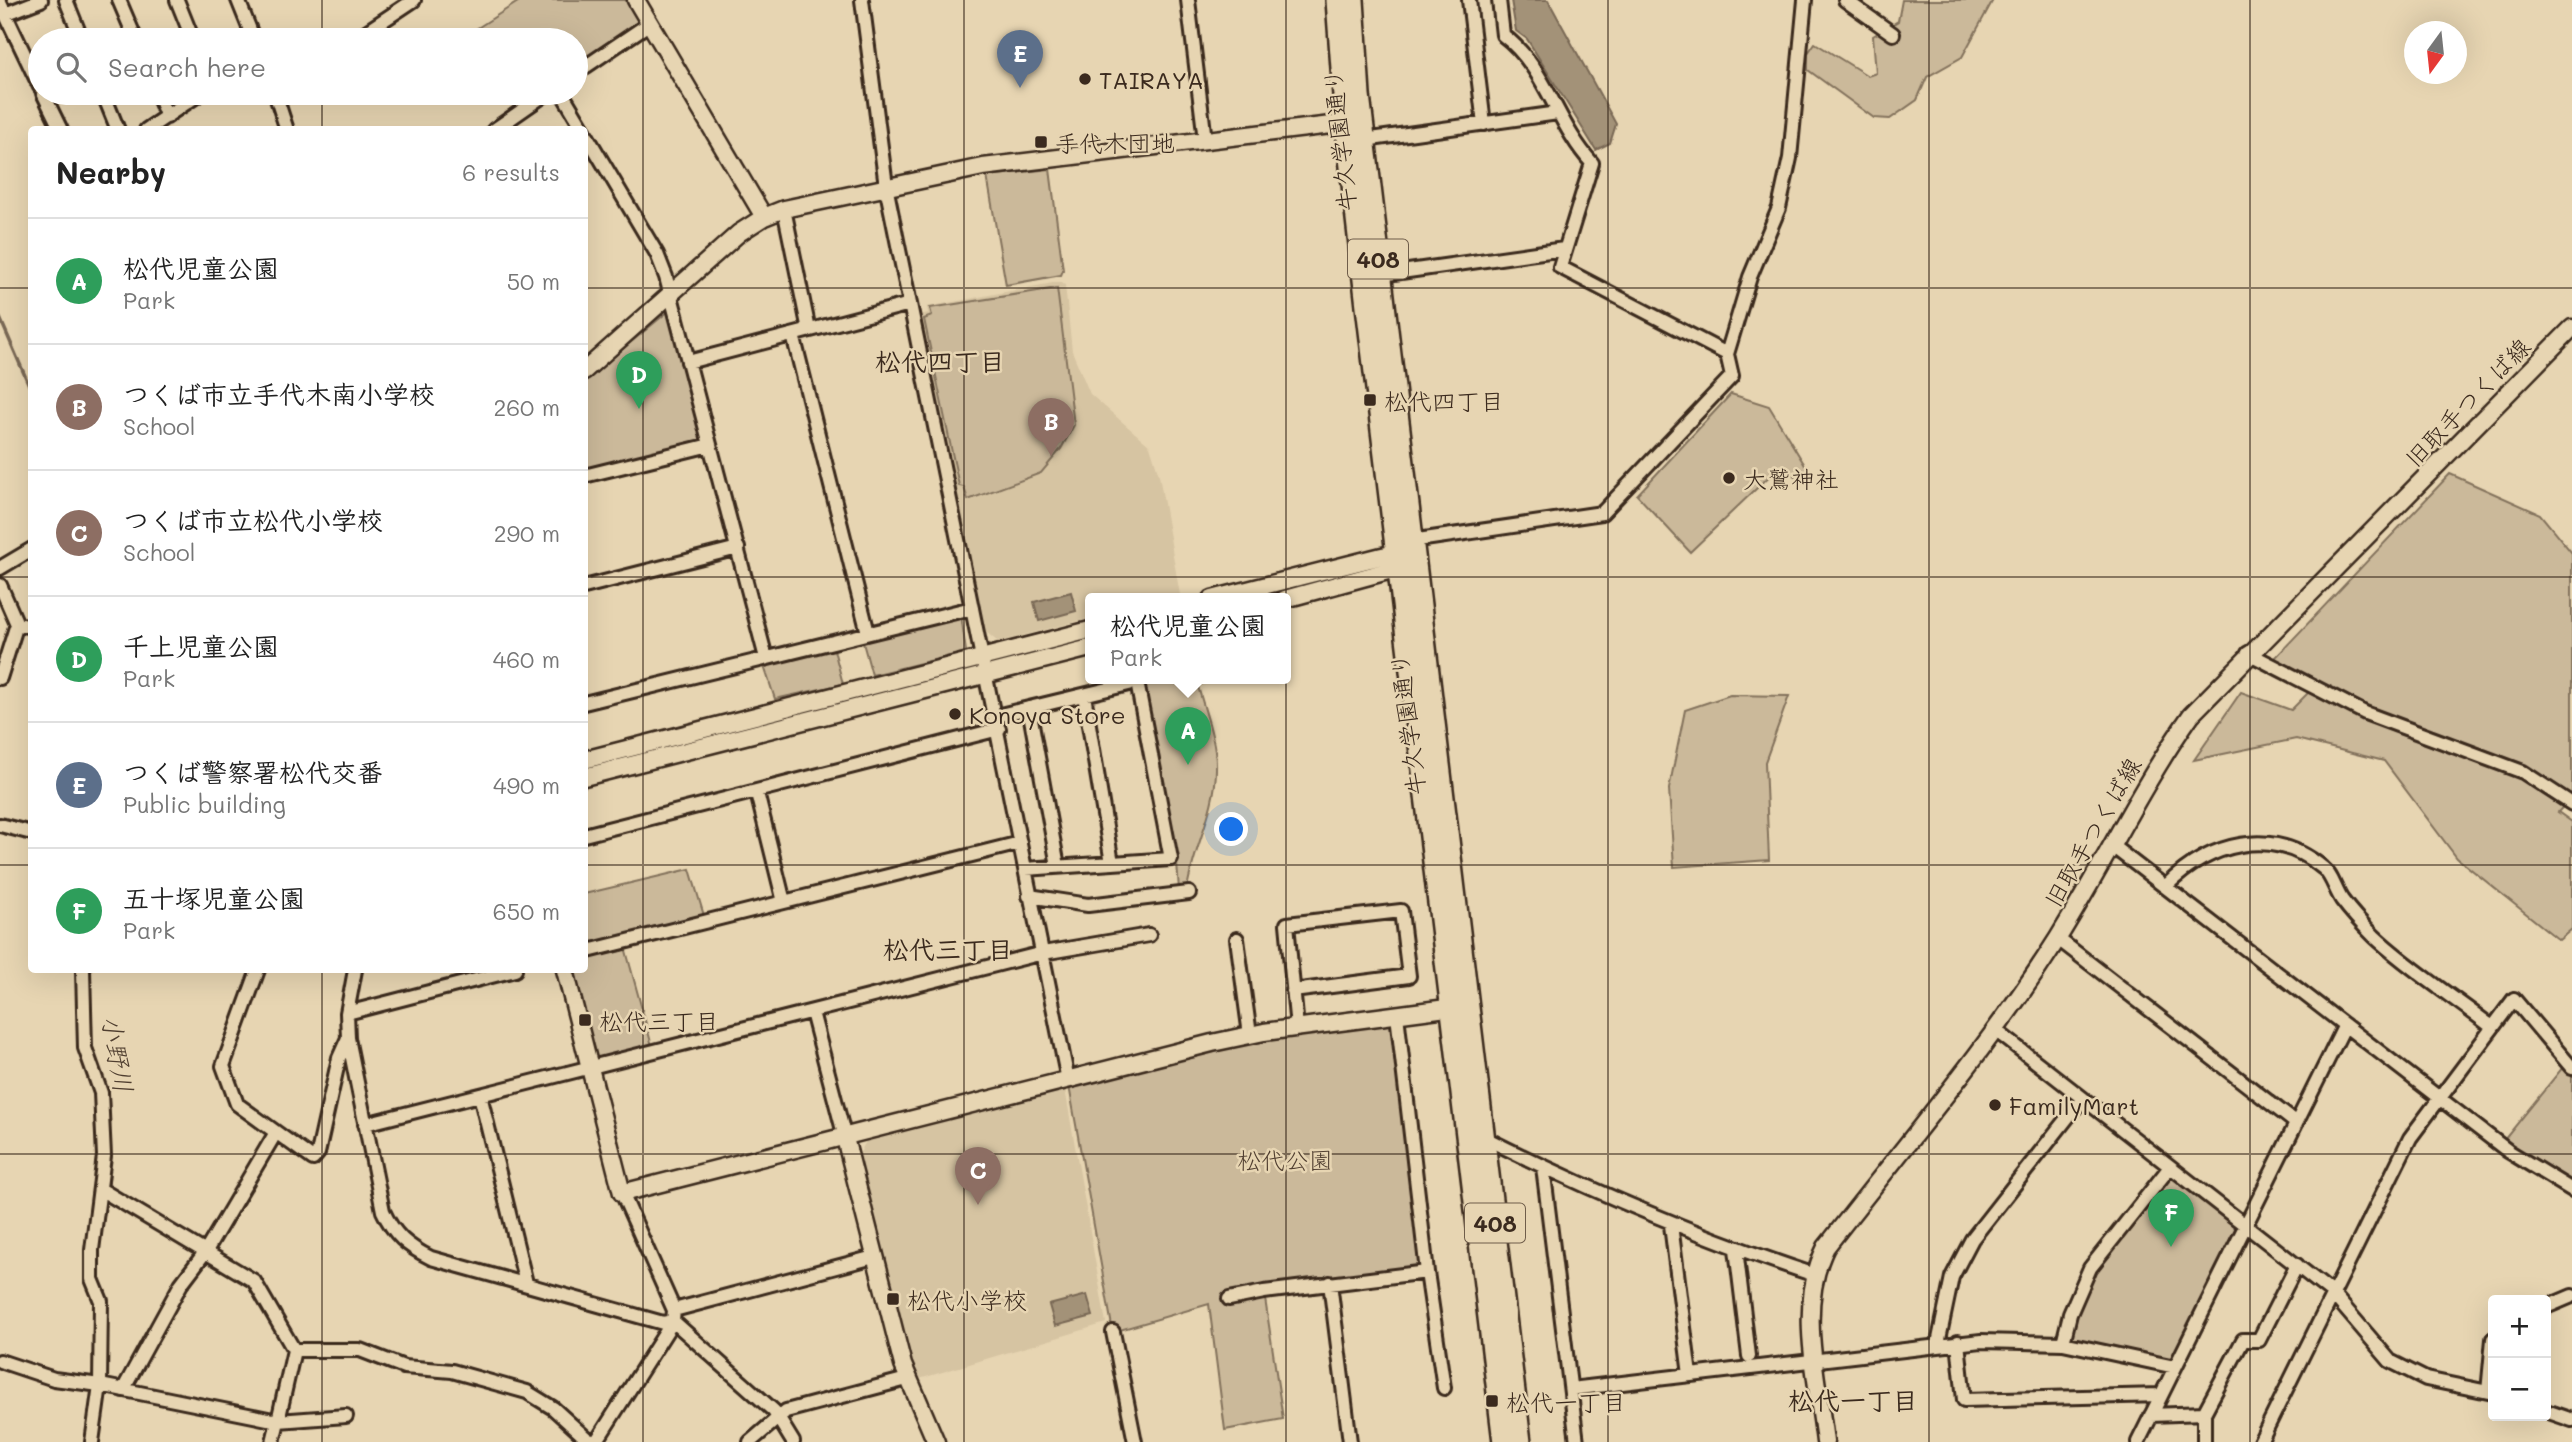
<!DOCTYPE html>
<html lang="en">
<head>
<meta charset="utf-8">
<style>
	:root { --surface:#fff; --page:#f6f6f6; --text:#222; --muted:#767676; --line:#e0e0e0; --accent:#3b2a1e }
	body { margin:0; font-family:Mali,"Klee One",sans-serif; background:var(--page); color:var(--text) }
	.controls { position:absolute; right:21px; bottom:21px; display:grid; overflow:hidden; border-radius:7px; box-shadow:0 7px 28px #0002 }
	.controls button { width:63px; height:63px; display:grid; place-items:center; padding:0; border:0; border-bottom:2px solid var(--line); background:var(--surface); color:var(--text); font:35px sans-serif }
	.compass { position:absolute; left:2404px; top:21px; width:63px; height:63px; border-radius:50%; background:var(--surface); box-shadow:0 7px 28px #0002; rotate:195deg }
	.you { position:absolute; left:1232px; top:830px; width:24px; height:24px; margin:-18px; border:5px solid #fff; border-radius:50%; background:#1a73e8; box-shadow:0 0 0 10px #1a73e833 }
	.badge { display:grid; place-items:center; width:46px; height:46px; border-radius:50%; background:var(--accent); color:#fff; font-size:23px; font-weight:700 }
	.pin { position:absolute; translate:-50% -58px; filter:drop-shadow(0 2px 4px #0008) }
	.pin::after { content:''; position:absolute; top:37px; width:24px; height:21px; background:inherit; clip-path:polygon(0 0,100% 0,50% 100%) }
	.popup { position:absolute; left:1085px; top:593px; width:206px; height:91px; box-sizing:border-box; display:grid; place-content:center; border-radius:7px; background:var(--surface); filter:drop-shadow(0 2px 5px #0005); font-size:23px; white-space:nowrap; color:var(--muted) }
	.popup b { font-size:26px; color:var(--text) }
	.popup::after { content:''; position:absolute; left:50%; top:100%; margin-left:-14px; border:14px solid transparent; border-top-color:var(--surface) }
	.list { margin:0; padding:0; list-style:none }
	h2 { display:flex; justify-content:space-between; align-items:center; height:91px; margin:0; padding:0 28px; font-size:30px }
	h2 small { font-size:23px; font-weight:400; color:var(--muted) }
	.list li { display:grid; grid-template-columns:46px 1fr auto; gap:21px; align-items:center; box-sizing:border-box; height:126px; padding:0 28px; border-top:2px solid var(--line) }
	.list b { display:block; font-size:26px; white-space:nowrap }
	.list p { margin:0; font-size:23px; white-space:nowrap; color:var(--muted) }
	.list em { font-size:23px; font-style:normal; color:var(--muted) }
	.icon { flex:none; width:38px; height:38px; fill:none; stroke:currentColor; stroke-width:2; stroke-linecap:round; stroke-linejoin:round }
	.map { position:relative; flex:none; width:2572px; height:1442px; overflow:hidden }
	.search { position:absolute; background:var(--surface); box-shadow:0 7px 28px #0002; left:28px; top:28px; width:560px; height:77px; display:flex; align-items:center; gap:18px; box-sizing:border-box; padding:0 24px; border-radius:38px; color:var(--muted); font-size:26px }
	.panel { position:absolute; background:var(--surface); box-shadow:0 7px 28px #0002; left:28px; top:126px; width:560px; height:847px; border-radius:7px }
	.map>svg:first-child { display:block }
</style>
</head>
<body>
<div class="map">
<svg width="2572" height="1442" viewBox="0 0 2572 1442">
	<rect width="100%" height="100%" fill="#e7d5b2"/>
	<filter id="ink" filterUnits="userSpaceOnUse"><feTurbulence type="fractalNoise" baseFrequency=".0143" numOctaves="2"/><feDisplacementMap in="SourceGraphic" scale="14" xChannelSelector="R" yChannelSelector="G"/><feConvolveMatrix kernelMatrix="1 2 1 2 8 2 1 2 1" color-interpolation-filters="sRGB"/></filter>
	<g filter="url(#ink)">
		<path fill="#d6c4a2" d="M 1058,282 L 1065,285 L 1072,351 L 1090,394 L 1150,446 L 1159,475 L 1180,595 L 1167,599 L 1090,599 L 1090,618 L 998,642 L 985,631 L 920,315 L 928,313 L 927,307 Z
			M 1065,1089 L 1106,1323 L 916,1380 L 859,1155 L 866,1141 Z"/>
		<path fill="#cbb99a" stroke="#83725c" stroke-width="2" d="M 521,0 L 631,0 L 646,24 L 576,69 L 576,40 L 467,40 L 465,36 Z
			M 1902,0 L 1993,0 L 1962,57 L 1927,77 L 1917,100 L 1890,119 L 1874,118 L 1808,70 L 1808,53 L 1815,43 L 1868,76 L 1876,73 L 1873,36 L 1898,21 Z
			M 1050,169 L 1063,270 L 1061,275 L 1006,285 L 987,176 Z
			M 1057,288 L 1074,425 L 1061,449 L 1041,473 L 968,500 L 964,487 L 959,486 L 924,319 L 932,316 L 930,308 Z
			M 670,310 L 701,439 L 699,443 L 585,472 L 585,380 Z
			M 1731,394 L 1769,406 L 1809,472 L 1807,483 L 1779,467 L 1690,552 L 1637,495 Z
			M 2450,474 L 2540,514 L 2572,553 L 2572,797 L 2558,812 L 2572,822 L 2572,929 L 2559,940 L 2457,858 L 2384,761 L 2296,739 L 2194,760 L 2241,692 L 2291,710 L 2315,686 L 2275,658 Z
			M 961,614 L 966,652 L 872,675 L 862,639 Z
			M 833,646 L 843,684 L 775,699 L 763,663 Z
			M 1143,679 L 1196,679 C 1203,707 1217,740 1216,769 C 1216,810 1193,849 1187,889 L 1179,890 L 1177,863 Z
			M 1730,695 L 1789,696 L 1765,762 L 1769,860 L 1674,867 L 1669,789 L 1685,710 Z
			M 690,869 L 705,919 L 585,948 L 584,894 Z
			M 625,947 L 652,1046 L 600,1059 L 595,1057 L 571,970 L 584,970 L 585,958 Z
			M 1397,1015 L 1427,1272 L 1264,1292 L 1283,1419 L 1225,1430 L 1209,1304 L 1113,1332 L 1068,1080 L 1212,1043 Z
			M 2567,1062 L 2572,1068 L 2572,1190 L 2500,1145 Z
			M 2170,1167 L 2246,1225 L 2175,1367 L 2063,1343 L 2080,1288 Z"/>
		<path fill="#a39278" stroke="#796854" stroke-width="2" d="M 1511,0 L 1548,0 L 1616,124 L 1610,143 L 1596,150 L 1527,39 L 1516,31 Z
			M 1071,592 L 1076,611 L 1039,621 L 1034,602 Z
			M 1087,1295 L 1093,1316 L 1055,1326 L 1049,1305 Z"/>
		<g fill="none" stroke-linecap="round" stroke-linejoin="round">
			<path stroke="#796854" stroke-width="3.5" d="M 0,318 L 32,392
				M 104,1086 L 108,1092 L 109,1126
				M 108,1188 L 109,1162"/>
			<g stroke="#3b2a1e" stroke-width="18">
				<path id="minor" d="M 66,0 L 82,40
					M 119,0 L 136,40
					M 177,0 L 193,40
					M 238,0 L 254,40
					M 862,0 L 886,186 L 1068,1080
					M 1188,0 L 1205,140
					M 1469,0 L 1484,124
					M 1499,0 L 1503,35 C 1546,67 1556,124 1592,163 L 1560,267 L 1727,354
					M 1845,0 L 1893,34
					M 0,3 L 40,87
					M 5,14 L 41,0
					M 354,40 L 414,0
					M 576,73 L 650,23
					M 43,93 L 61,130
					M 103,93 L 118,130
					M 157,93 L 167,117
					M 275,93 L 287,130
					M 562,93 L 584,130
					M 146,130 L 201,93
					M 494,130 L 547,93
					M 584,131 L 657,254 L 666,277 L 766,658
					M 1364,140 L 1558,113
					M 784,209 L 809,330
					M 1380,275 L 1564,249
					M 793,335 L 868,633
					M 688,362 L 910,304
					M 584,476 L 710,445
					M 1411,541 L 1602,513 L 1732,376 L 1727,354 L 1750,277 L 1779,208 L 1790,158 L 1805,0
					M 0,568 L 32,549
					M 0,585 L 17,624 L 0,678
					M 584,587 L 738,548
					M 17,624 L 32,627
					M 2248,653 L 2365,713 L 2523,772 L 2572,804
					M 1084,695 L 1112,863
					M 584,703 L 972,608
					M 1029,708 L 1058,866
					M 996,716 L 1137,682 L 1171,859 L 1025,869
					M 757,793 L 784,902
					M 0,825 L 32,833
					M 584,835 L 999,729
					M 2111,845 L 2508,1151 L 2572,1190
					M 2166,886 C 2209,843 2272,825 2323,868 C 2332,875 2335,890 2342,900 C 2351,912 2363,925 2374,936 C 2409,969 2454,997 2492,1027
					M 1029,896 L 1088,905 L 1189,893
					M 2057,938 L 2296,1123
					M 1237,939 L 1250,1035
					M 584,952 L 1020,843
					M 83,970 L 85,1048 L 101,1093 L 104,1156 L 92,1250 L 92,1279 L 101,1301 L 100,1385 L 92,1442
					M 258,970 L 223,1066 L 237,1104 L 313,1159 L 318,1153 L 339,1058 L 348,1038
					M 355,970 L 347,1013 L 348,1038 L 383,1211 C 394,1235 407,1246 431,1258 L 663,1323 L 673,1321 L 774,1411 L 793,1442
					M 1293,991 L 1409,976 L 1401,911 L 1287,924 L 1297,1028
					M 812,1012 L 845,1138
					M 347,1013 L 515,970
					M 1994,1029 L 2332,1293 L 2390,1361 L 2426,1379 L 2493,1393
					M 480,1095 L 526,1283
					M 365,1124 L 1043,953 L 1149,935
					M 1485,1138 C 1595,1193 1697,1236 1815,1275
					M 1543,1167 L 1577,1442
					M 1671,1225 L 1690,1375
					M 1736,1249 L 1749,1356
					M 1427,1272 L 1444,1388
					M 1330,1283 L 1350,1442
					M 1229,1299 L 1264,1292 L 1427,1272 L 1397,1015
					M 2546,1307 L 2572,1296
					M 674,1310 L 874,1257
					M 1113,1332 L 1135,1442
					M 1958,1342 L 1964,1400 L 2161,1395
					M 2063,1343 L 2070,1314 L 2090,1268 L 2170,1167
					M 1938,1344 L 1952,1277 L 1972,1239 L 2082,1099
					M 294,1350 L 360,1350 L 404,1367 L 452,1371 L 527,1392 L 553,1408 L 587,1439 L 595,1442
					M 0,1361 L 54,1379 L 100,1385 L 278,1421 L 294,1350 L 254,1281 L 100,1189
					M 1571,1389 L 1981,1341 L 2063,1343 L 2175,1367
					M 123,1390 L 181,1284 L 206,1251 L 275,1134
					M 2488,1392 L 2493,1339
					M 2546,1411 L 2572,1420
					M 2151,1415 L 2204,1413
					M 273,1442 L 278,1421 L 346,1416
					M 596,1442 L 673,1321 L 674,1310 L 622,1193
					M 750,1442 L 786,1411 L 907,1379
					M 2138,1442 L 2345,1025
					M 2204,1442 L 2204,1413 L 2243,1340 L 2259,1340 L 2297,1265
					M 2260,1442 L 2410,1138 L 2514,999 L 2572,1068"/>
			</g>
			<g stroke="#3b2a1e" stroke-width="21">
				<path id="tertiary" d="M 636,0 L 764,217
					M 584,371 L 739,233 L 764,217 L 784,209 L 983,167 L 1356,122
					M 1212,599 L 1382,556 L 1396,553 L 1406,558
					M 1285,599 L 1406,566
					M 584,760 L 1090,630
					M 584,777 L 1090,648
					M 565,970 L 622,1193 L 1212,1043 L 1264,1032 L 1462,1006
					M 845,1138 L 903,1365 L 936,1442
					M 1825,1442 C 1818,1379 1796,1307 1826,1247 C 1904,1146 1990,1046 2058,938 C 2104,864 2141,786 2191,715 L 2572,328"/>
			</g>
			<g stroke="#3b2a1e" stroke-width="26">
				<path id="trunk" d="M 1337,0 L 1346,123 L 1367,306 L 1504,1442
					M 1353,0 L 1359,95 L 1520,1442"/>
			</g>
			<use href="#minor" stroke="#e7d5b2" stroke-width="12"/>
			<use href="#tertiary" stroke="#e7d5b2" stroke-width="16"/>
			<use href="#trunk" stroke="#e7d5b2" stroke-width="21"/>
		</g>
	</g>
	<path fill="none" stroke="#3b2a1e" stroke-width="2" stroke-opacity="0.55" d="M 322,0 L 322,40M 643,0 L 643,1442M 964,0 L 964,1442M 1286,0 L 1286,1442M 1608,0 L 1608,1442M 1929,0 L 1929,1442M 2250,0 L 2250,1442M 322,93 L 322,130M 0,288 L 32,288M 584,288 L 2572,288M 0,577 L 32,577M 584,577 L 2572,577M 0,865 L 32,865M 584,865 L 2572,865M 322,970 L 322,1442M 0,1154 L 2572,1154"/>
	<g fill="#3b2a1e" stroke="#e7d5b2" stroke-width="2.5">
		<circle cx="1085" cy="79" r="7"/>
		<rect x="1034" y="135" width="14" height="14" rx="3.5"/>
		<rect x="1363" y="393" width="14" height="14" rx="3.5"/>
		<circle cx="1729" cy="478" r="7"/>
		<circle cx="955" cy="714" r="7"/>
		<rect x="578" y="1013" width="14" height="14" rx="3.5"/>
		<circle cx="1995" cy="1105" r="7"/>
		<rect x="886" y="1292" width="14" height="14" rx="3.5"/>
		<rect x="1485" y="1394" width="14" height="14" rx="3.5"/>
	</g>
	<g text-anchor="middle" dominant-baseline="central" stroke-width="5" stroke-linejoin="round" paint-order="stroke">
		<g fill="#e7d5b2" stroke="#6f5d4a" stroke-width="2">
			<rect x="1348" y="239.5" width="60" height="39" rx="5"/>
			<rect x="1465" y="1203.5" width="60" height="39" rx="5"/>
		</g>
		<g font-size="23" font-weight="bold" fill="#3b2a1e">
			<text x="1378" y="259">408</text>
			<text x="1495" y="1223">408</text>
		</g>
		<g font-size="24" fill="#3b2a1e" stroke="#e7d5b2" text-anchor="start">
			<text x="1099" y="79">TAIRAYA</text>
			<text x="1055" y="142">手代木団地</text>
			<text x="1384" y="400">松代四丁目</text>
			<text x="1743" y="478">大鷲神社</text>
			<text x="969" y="714">Konoya Store</text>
			<text x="599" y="1020">松代三丁目</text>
			<text x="2009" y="1105">FamilyMart</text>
			<text x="907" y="1299">松代小学校</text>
			<text x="1506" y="1401">松代一丁目</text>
		</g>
		<g font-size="24" fill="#3b2a1e" stroke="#e7d5b2">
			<text transform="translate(1339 140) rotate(-96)">牛久学園通り</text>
			<text transform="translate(2467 402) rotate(-46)">旧取手つくば線</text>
			<text transform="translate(1407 724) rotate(-97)">牛久学園通り</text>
			<text transform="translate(2092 832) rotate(-60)">旧取手つくば線</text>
		</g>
		<g font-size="24" fill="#513f31" stroke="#e7d5b2">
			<text x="1285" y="1159">松代公園</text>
		</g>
		<g font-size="26" font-weight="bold" fill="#3b2a1e" stroke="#e7d5b2">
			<text x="940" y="361">松代四丁目</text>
			<text x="948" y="949">松代三丁目</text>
			<text x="1853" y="1400">松代一丁目</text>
		</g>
		<g font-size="26" font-style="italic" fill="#503f30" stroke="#e7d5b2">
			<text transform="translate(118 1054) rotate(80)">小野川</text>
		</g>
	</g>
</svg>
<div class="controls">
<button>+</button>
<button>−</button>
</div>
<svg class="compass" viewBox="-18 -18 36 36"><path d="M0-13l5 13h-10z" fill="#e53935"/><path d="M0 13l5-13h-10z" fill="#767676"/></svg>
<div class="you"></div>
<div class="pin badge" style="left:1188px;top:765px;background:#2e9e5b">A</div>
<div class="popup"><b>松代児童公園</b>Park</div>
<div class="pin badge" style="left:1051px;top:456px;background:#8d6e63">B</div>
<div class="pin badge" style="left:978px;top:1205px;background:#8d6e63">C</div>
<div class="pin badge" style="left:639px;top:409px;background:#2e9e5b">D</div>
<div class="pin badge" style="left:1020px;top:88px;background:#5c6f8a">E</div>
<div class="pin badge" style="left:2171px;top:1247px;background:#2e9e5b">F</div>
<div class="search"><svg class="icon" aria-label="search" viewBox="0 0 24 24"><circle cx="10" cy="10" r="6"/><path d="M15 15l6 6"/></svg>Search here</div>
<section class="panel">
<h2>Nearby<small>6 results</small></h2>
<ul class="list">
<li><span class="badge" style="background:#2e9e5b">A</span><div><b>松代児童公園</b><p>Park</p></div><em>50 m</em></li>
<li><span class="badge" style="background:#8d6e63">B</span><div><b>つくば市立手代木南小学校</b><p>School</p></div><em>260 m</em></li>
<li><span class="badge" style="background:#8d6e63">C</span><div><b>つくば市立松代小学校</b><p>School</p></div><em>290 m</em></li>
<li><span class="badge" style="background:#2e9e5b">D</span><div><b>千上児童公園</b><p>Park</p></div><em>460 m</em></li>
<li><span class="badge" style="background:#5c6f8a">E</span><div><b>つくば警察署松代交番</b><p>Public building</p></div><em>490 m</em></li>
<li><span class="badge" style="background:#2e9e5b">F</span><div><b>五十塚児童公園</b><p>Park</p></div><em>650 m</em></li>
</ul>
</section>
</div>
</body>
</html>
